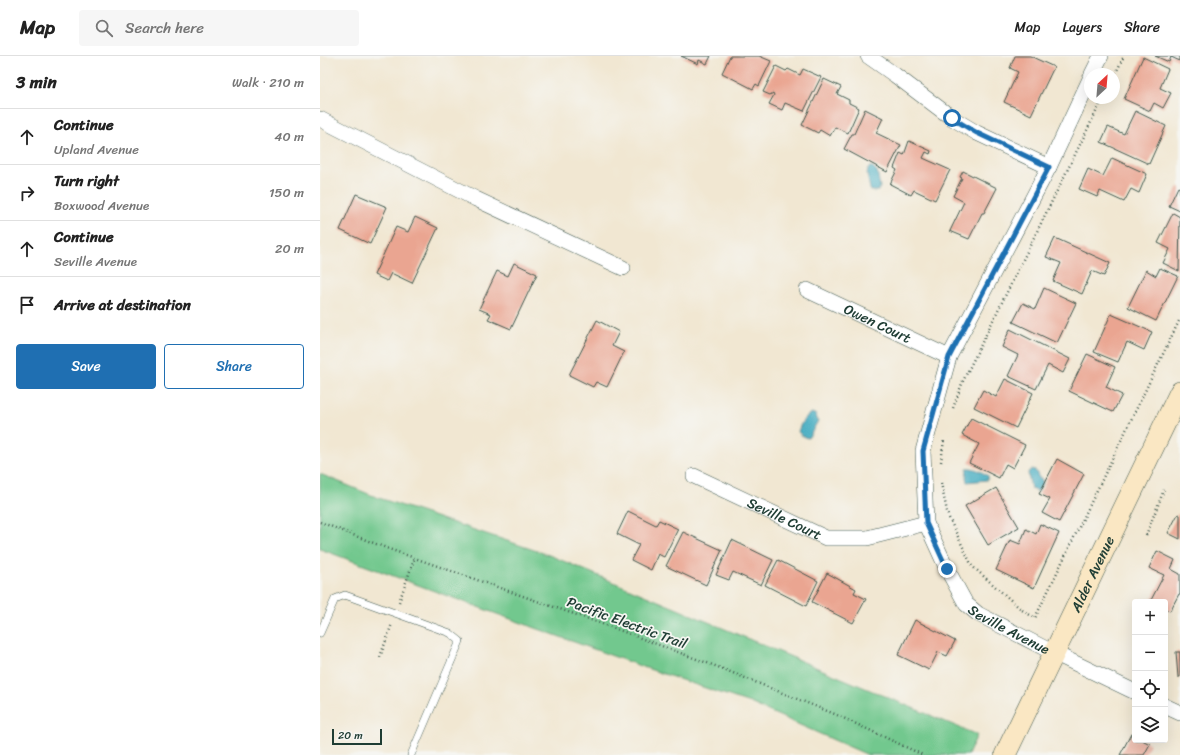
<!DOCTYPE html>
<html lang="en">
<head>
<meta charset="utf-8">
<style>
	:root { --surface:#fff; --page:#f6f6f6; --text:#222; --muted:#767676; --line:#e0e0e0; --accent:#1f6fb2 }
	body { margin:0; font-family:Sriracha,sans-serif; background:var(--page); color:var(--text) }
	.controls { position:absolute; right:12px; bottom:12px; display:grid; overflow:hidden; border-radius:4px; box-shadow:0 4px 16px #0002 }
	.controls button { width:36px; height:36px; display:grid; place-items:center; padding:0; border:0; border-bottom:1px solid var(--line); background:var(--surface); color:var(--text); font:20px sans-serif }
	.compass { position:absolute; left:764px; top:12px; width:36px; height:36px; border-radius:50%; background:var(--surface); box-shadow:0 4px 16px #0002; rotate:26deg }
	.scale { position:absolute; left:12px; bottom:10px; width:50px; box-sizing:border-box; padding-left:4px; border:2px solid #1f3d34; border-top:0; font-size:11px; line-height:14px; white-space:nowrap; color:#1f3d34; -webkit-text-stroke:3px #f6f6f2; paint-order:stroke }
	.stop { position:absolute; width:12px; height:12px; margin:-9px; border:3px solid #1f6fb2; border-radius:50%; background:#fff }
	.stop.end { background:#1f6fb2; border-color:#fff; box-shadow:0 1px 4px #0008 }
	.list { margin:0; padding:0; list-style:none }
	h2 { display:flex; justify-content:space-between; align-items:center; height:52px; margin:0; padding:0 16px; font-size:17px }
	h2 small { font-size:13px; font-weight:400; color:var(--muted) }
	.list li { display:grid; grid-template-columns:26px 1fr auto; gap:12px; align-items:center; box-sizing:border-box; height:56px; padding:0 16px; border-top:1px solid var(--line) }
	.list b { display:block; font-size:15px; white-space:nowrap }
	.list p { margin:0; font-size:13px; white-space:nowrap; color:var(--muted) }
	.list em { font-size:13px; font-style:normal; color:var(--muted) }
	.actions { display:flex; gap:8px; padding:12px 16px }
	.actions a { flex:1; padding:9px 0; border:1px solid var(--accent); border-radius:4px; text-align:center; font-size:14px; color:var(--accent) }
	.actions .main { background:var(--accent); color:#fff }
	.icon { flex:none; width:22px; height:22px; fill:none; stroke:currentColor; stroke-width:2; stroke-linecap:round; stroke-linejoin:round }
	.map { position:relative; flex:none; width:860px; height:699px; overflow:hidden }
	header { display:flex; align-items:center; gap:24px; box-sizing:border-box; height:56px; padding:0 20px; background:var(--surface); border-bottom:1px solid var(--line) }
	header strong { font-size:19px }
	nav { display:flex; gap:22px; margin-inline-start:auto; font-size:14px }
	.search { width:280px; height:36px; background:var(--page); display:flex; align-items:center; gap:10px; box-sizing:border-box; padding:0 14px; border-radius:4px; color:var(--muted); font-size:15px }
	main { display:flex }
	aside { flex:1; background:var(--surface) }
	.map>svg:first-child { display:block }
</style>
</head>
<body>
<header>
<strong>Map</strong>
<div class="search"><svg class="icon" aria-label="search" viewBox="0 0 24 24"><circle cx="10" cy="10" r="6"/><path d="M15 15l6 6"/></svg>Search here</div>
<nav><a>Map</a><a>Layers</a><a>Share</a></nav>
</header>
<main>
<aside>
<h2>3 min<small>Walk · 210 m</small></h2>
<ul class="list">
<li><svg class="icon" aria-label="ahead" viewBox="0 0 24 24"><path d="M12 20V5M6 11l6-6 6 6"/></svg><div><b>Continue</b><p>Upland Avenue</p></div><em>40 m</em></li>
<li><svg class="icon" aria-label="right" viewBox="0 0 24 24"><path d="M7 20v-9h11M14 6l5 5-5 5"/></svg><div><b>Turn right</b><p>Boxwood Avenue</p></div><em>150 m</em></li>
<li><svg class="icon" aria-label="ahead" viewBox="0 0 24 24"><path d="M12 20V5M6 11l6-6 6 6"/></svg><div><b>Continue</b><p>Seville Avenue</p></div><em>20 m</em></li>
<li><svg class="icon" aria-label="arrive" viewBox="0 0 24 24"><path d="M6 21V4h12l-3 4 3 4H6"/></svg><div><b>Arrive at destination</b></div></li>
</ul>
<div class="actions"><a class="main">Save</a><a>Share</a></div>
</aside>
<div class="map">
<svg width="860" height="699" viewBox="0 0 860 699">
	<rect width="100%" height="100%" fill="#f6f6f2"/>
	<filter id="ink" filterUnits="userSpaceOnUse"><feTurbulence type="fractalNoise" baseFrequency=".025" numOctaves="2"/><feDisplacementMap in="SourceGraphic" scale="8" xChannelSelector="R" yChannelSelector="G"/><feConvolveMatrix kernelMatrix="1 2 1 2 8 2 1 2 1" color-interpolation-filters="sRGB"/></filter>
	<filter id="wash" filterUnits="userSpaceOnUse"><feTurbulence type="fractalNoise" baseFrequency=".012" numOctaves="4" result="noise"/><feDisplacementMap in="SourceGraphic" scale="16" xChannelSelector="R" yChannelSelector="G"/><feGaussianBlur stdDeviation="0.9" result="paint"/><feColorMatrix in="noise" values="0 0 0 0 0 0 0 0 0 0 0 0 0 0 0 0 0 1.4 0 .05"/><feComposite in="paint" operator="in"/></filter>
	<g filter="url(#wash)">
		<rect width="100%" height="100%" fill="#f1e7d2"/>
		<path fill="#72c88e" stroke="#488261" d="M 0,418 L 56,441 L 229,499 L 657,679 L 648,699 L 548,699 L 430,647 L 323,611 L 177,558 L 0,493 Z"/>
		<path fill="#40aac0" stroke="#30747a" d="M 550,111 L 553,111 L 557,115 L 560,131 L 558,135 L 551,135 L 550,133 L 547,118 L 548,113 Z
			M 492,357 L 496,359 L 498,366 C 493,371 493,377 488,382 L 484,381 L 478,376 C 480,368 485,360 492,357 Z
			M 647,412 C 654,411 662,416 668,420 L 668,422 L 667,424 L 647,426 L 646,421 Z
			M 712,413 L 715,414 L 719,422 L 723,425 L 718,436 L 711,433 L 708,417 L 709,415 Z"/>
		<g id="blocks">
			<path fill="#eaa591" d="M 361,0 L 391,0 L 387,8 L 379,4 L 378,8 Z
				M 410,0 L 439,0 L 451,5 L 439,30 L 436,28 L 433,33 L 402,17 Z
				M 695,0 L 710,0 L 734,11 L 711,59 L 684,46 L 698,16 L 690,12 Z
				M 835,0 L 860,0 L 860,5 L 851,1 L 849,6 Z
				M 823,1 L 848,13 L 840,32 L 851,37 L 843,52 L 834,47 L 830,55 L 804,43 Z
				M 456,10 L 466,15 L 468,13 L 480,19 L 483,13 L 501,21 L 484,55 L 465,47 L 462,54 L 449,48 L 454,39 L 453,37 L 450,39 L 443,36 Z
				M 504,23 L 521,31 L 517,38 L 529,44 L 529,47 L 539,52 L 528,77 L 515,71 L 510,80 L 500,74 L 498,77 L 482,69 Z
				M 545,53 L 563,62 L 556,77 L 581,89 L 567,116 L 524,93 L 532,78 L 534,78 Z
				M 815,55 L 846,70 L 829,108 L 781,86 L 788,71 L 804,78 Z
				M 589,85 L 611,95 L 610,98 L 606,96 L 603,102 L 630,114 L 615,144 L 594,134 L 591,139 L 570,128 L 577,114 L 574,112 L 580,97 L 584,99 Z
				M 792,102 L 827,118 L 819,137 L 811,133 L 804,146 L 780,135 L 777,141 L 759,133 L 768,113 L 783,120 Z
				M 643,115 L 677,132 L 664,157 L 662,157 L 649,183 L 630,175 L 644,146 L 633,140 L 642,122 L 640,121 Z
				M 858,131 L 860,132 L 860,155 L 849,150 Z
				M 36,138 L 67,151 L 50,188 L 20,174 Z
				M 853,157 L 860,161 L 859,215 L 843,207 L 850,193 L 838,187 Z
				M 95,161 L 118,172 L 92,227 L 71,217 L 67,225 L 54,219 L 76,171 L 88,176 Z
				M 735,182 L 790,207 L 784,220 L 772,215 L 762,238 L 733,225 L 741,207 L 726,201 Z
				M 194,207 L 217,218 L 191,273 L 168,263 L 171,258 L 159,253 L 177,215 L 188,220 Z
				M 840,212 L 858,220 L 836,265 L 808,251 L 826,214 L 836,220 Z
				M 724,232 L 756,247 L 737,287 L 693,266 L 703,247 L 715,253 Z
				M 791,258 L 832,276 L 824,294 L 807,286 L 798,306 L 774,296 Z
				M 277,264 L 299,276 L 292,290 L 304,296 L 287,331 L 276,326 L 273,331 L 249,319 Z
				M 690,273 L 750,303 L 743,317 L 728,309 L 716,333 L 688,320 L 698,299 L 682,291 Z
				M 767,298 L 795,311 L 786,331 L 802,339 L 793,356 L 749,335 Z
				M 685,323 L 713,337 L 696,372 L 654,351 L 663,334 L 676,341 Z
				M 651,362 L 705,389 L 693,412 L 686,408 L 679,422 L 649,407 L 659,388 L 642,379 Z
				M 737,403 L 764,418 L 739,466 L 722,457 L 730,443 L 719,438 Z
				M 676,432 L 699,471 L 668,489 L 645,450 Z
				M 308,455 L 336,469 L 339,464 L 358,473 L 344,501 L 338,498 L 331,514 L 311,504 L 319,489 L 297,478 Z
				M 858,458 L 860,459 L 860,483 L 848,477 Z
				M 720,468 L 739,477 L 714,532 L 676,514 L 690,484 L 700,488 L 706,473 L 716,478 Z
				M 363,476 L 402,494 L 386,529 L 346,510 Z
				M 412,484 L 453,504 L 441,529 L 413,516 L 409,524 L 396,519 Z
				M 837,495 L 855,504 L 851,513 L 860,518 L 860,538 L 859,538 L 850,555 L 845,553 L 845,546 L 830,546 L 844,519 L 829,512 Z
				M 458,504 L 498,525 L 486,550 L 445,529 Z
				M 507,517 L 536,533 L 534,537 L 546,543 L 533,567 L 492,546 Z
				M 595,564 L 635,585 L 627,600 L 618,596 L 609,614 L 578,599 Z
				M 856,596 L 860,596 L 860,621 L 858,621 Z
				M 811,678 L 815,680 L 815,684 L 822,684 L 830,688 L 824,699 L 800,699 Z"/>
		</g>
	</g>
	<g filter="url(#ink)">
		<use href="#blocks" fill-opacity="0" stroke="#3e564c" stroke-width="1"/>
		<g fill="none" stroke-linecap="round" stroke-linejoin="round">
			<g stroke="#3e564c" stroke-width="8">
				<path id="lane" d="M 0,577 L 15,543 L 25,539 L 130,577 L 140,585 L 91,699"/>
			</g>
			<g stroke="#3e564c" stroke-width="16">
				<g id="street">
					<path d="M 548,0 L 575,19 L 632,62 L 657,77 L 729,111"/>
					<path d="M 772,18 L 781,0"/>
					<path id="s1" d="M 770,23 L 729,111 L 629,301 L 603,395 L 606,467 L 627,513 L 646,548 L 658,558 L 734,597 L 815,636"/>
					<path d="M 0,63 L 156,143 L 303,212"/>
					<path id="s2" d="M 487,234 L 629,301"/>
					<path id="s3" d="M 374,420 L 506,482 L 547,482 L 606,467"/>
					<path d="M 845,650 L 860,657"/>
				</g>
			</g>
			<g stroke="#3e564c" stroke-width="22">
				<g id="secondary">
					<path id="s4" d="M 685,699 L 860,336"/>
				</g>
			</g>
			<path stroke="#3e564c" stroke-width="2.5" stroke-dasharray="1 3" stroke-linecap="butt" d="M 794,21 L 804,0
				M 633,352 L 643,325 L 783,42
				M 621,406 L 624,384
				M 621,427 L 628,460 L 652,510 L 702,554 L 715,562 L 860,263
				M 0,466 L 69,493 L 291,571 L 398,611 L 517,659 L 603,699
				M 826,479 L 844,434
				M 79,546 L 95,501
				M 60,601 L 72,568"/>
			<use href="#lane" stroke="#fff" stroke-width="7"/>
			<use href="#street" stroke="#fff" stroke-width="15"/>
			<use href="#secondary" stroke="#fae7c3" stroke-width="21"/>
		</g>
	</g>
	<g fill="none" stroke-linecap="round" stroke-linejoin="round" filter="url(#ink)">
		<path stroke="#1f6fb2" stroke-width="5" d="M 627,513 L 606,467 L 603,395 L 629,301 L 729,111 L 657,77 L 632,62"/>
	</g>
	<g text-anchor="middle" dominant-baseline="central" stroke-width="3.5" stroke-linejoin="round" paint-order="stroke">
		<g font-size="14" fill="#1f3d34" stroke="#f6f6f2">
			<text stroke="none"><textPath href="#s2" startOffset="78">Owen Court</textPath></text>
			<text stroke="none"><textPath href="#s3" startOffset="100">Seville Court</textPath></text>
			<text stroke="none"><textPath href="#s4" startOffset="201">Alder Avenue</textPath></text>
			<text transform="translate(307 567) rotate(20)">Pacific Electric Trail</text>
			<text stroke="none"><textPath href="#s1" startOffset="622">Seville Avenue</textPath></text>
		</g>
	</g>
</svg>
<div class="controls">
<button>+</button>
<button>−</button>
<button><svg class="icon" aria-label="locate" viewBox="0 0 24 24"><circle cx="12" cy="12" r="6"/><path d="M12 2v4M12 18v4M2 12h4M18 12h4"/></svg></button>
<button><svg class="icon" aria-label="layers" viewBox="0 0 24 24"><path d="M12 4l9 5-9 5-9-5zM3 14l9 5 9-5"/></svg></button>
</div>
<svg class="compass" viewBox="-18 -18 36 36"><path d="M0-13l5 13h-10z" fill="#e53935"/><path d="M0 13l5-13h-10z" fill="#767676"/></svg>
<div class="scale">20 m</div>
<div class="stop" style="left:632px;top:62px"></div>
<div class="stop end" style="left:627px;top:513px"></div>
</div>
</main>
</body>
</html>
